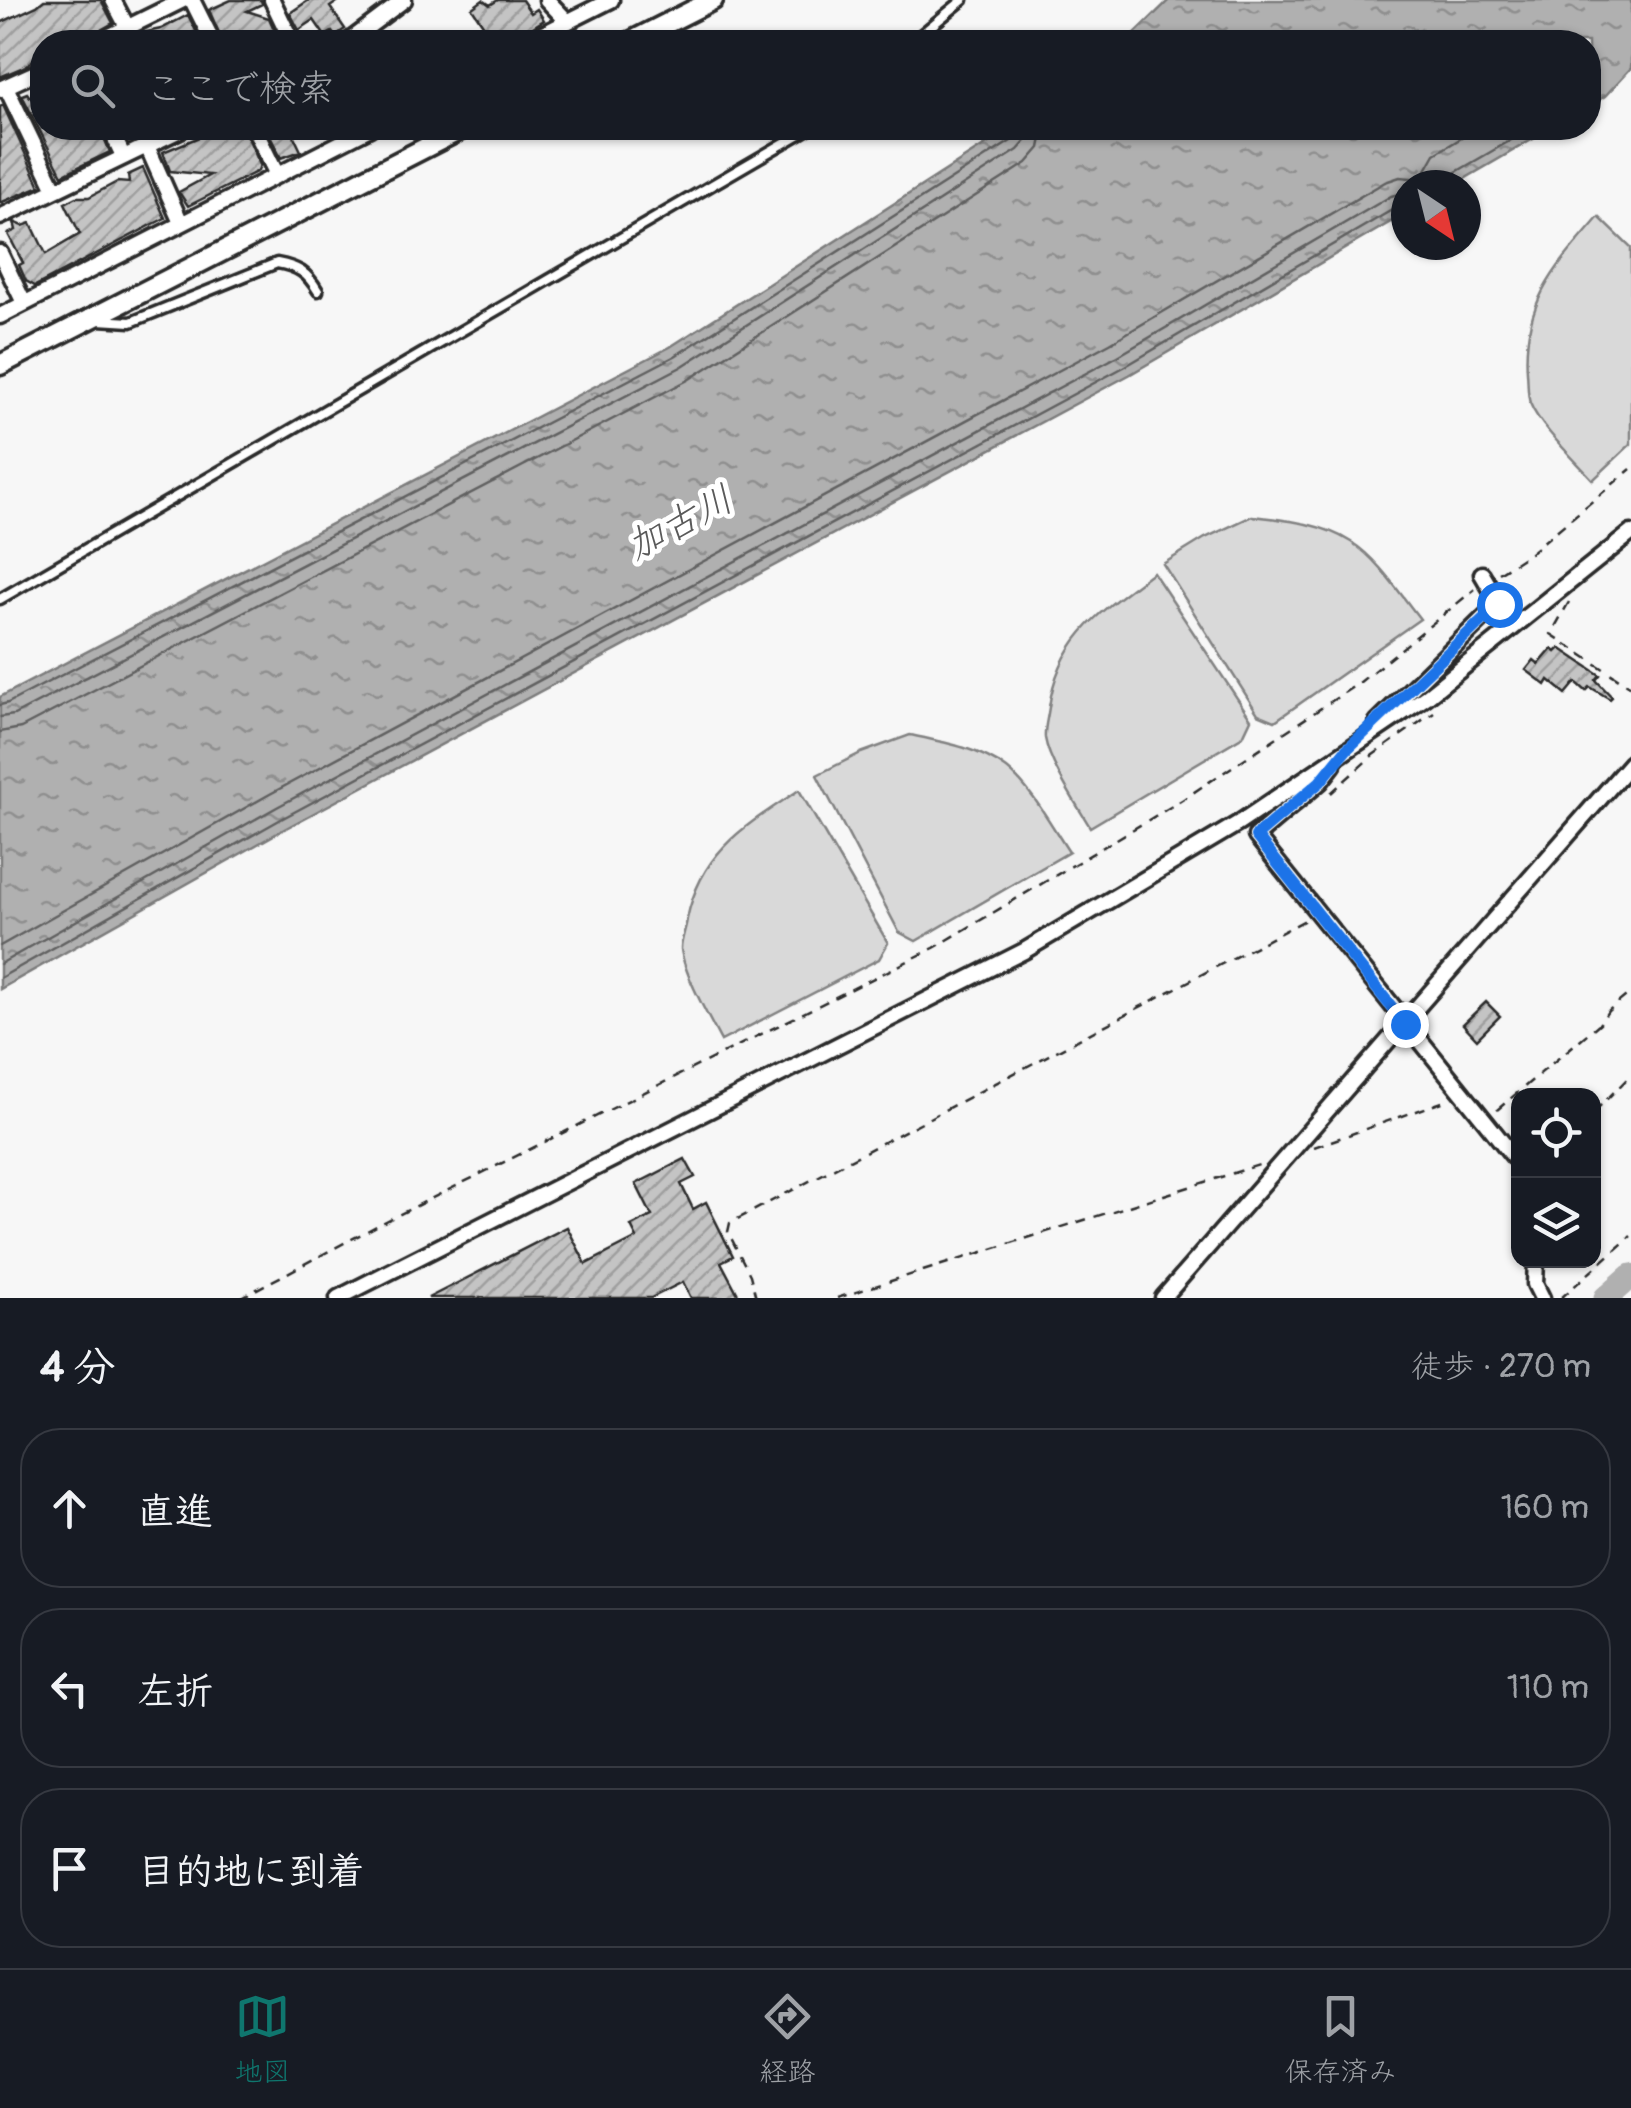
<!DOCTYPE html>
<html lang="ja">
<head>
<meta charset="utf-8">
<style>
	:root { --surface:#171b24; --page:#242831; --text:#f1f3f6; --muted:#9ea1a6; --line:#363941; --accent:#0f766e }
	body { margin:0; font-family:Pangolin,"Klee One",sans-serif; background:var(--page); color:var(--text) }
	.controls { position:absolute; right:30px; bottom:30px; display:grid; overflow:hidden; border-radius:20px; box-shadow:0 2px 8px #0004 }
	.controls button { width:90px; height:90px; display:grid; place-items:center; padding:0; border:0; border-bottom:2px solid var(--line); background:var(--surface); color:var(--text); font:50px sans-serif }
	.compass { position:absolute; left:1391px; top:170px; width:90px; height:90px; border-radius:50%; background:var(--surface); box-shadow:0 2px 8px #0004; rotate:145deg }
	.stop { position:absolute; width:30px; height:30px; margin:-22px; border:8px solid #1a73e8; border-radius:50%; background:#fff }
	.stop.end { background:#1a73e8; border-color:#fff; box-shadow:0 2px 10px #0008 }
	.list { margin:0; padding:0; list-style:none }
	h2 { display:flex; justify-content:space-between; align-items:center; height:130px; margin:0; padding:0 40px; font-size:42px }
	h2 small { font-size:32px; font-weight:400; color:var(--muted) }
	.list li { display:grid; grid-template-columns:65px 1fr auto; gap:30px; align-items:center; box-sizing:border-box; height:160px; margin:0 20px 20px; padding:0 20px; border:2px solid var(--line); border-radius:40px }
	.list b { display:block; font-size:38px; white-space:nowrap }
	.list em { font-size:32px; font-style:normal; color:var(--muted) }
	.icon { flex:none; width:55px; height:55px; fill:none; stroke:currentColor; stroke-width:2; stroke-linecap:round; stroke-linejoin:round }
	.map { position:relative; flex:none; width:1631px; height:1298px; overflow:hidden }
	.search { position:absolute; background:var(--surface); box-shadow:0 2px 8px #0004; left:30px; right:30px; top:30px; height:110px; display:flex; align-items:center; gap:25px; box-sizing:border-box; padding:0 35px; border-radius:40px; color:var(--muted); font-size:38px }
	.sheet { height:670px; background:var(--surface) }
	nav { display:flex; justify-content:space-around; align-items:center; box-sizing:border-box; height:140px; border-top:2px solid var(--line); background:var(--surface); font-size:28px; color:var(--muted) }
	nav a { display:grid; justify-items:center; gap:5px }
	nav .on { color:var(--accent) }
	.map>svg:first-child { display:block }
</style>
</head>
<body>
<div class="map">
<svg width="1631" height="1298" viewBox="0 0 1631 1298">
	<defs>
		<pattern id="water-ripples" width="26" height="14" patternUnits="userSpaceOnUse" patternTransform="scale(2.5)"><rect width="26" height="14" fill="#b0b0b0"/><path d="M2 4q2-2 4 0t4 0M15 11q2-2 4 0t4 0" fill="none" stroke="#8f8f8f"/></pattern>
		<pattern id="building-hatch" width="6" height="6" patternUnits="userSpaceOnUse" patternTransform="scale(2.5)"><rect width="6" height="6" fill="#c4c4c4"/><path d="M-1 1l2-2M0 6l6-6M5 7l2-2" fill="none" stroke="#9f9f9f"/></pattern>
	</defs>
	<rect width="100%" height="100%" fill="#f7f7f7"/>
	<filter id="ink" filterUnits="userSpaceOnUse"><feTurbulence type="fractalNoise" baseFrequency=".01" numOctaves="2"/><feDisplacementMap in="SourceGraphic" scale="20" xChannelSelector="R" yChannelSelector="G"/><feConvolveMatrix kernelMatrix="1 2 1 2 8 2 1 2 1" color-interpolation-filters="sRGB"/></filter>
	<g filter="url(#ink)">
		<path fill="#d9d9d9" stroke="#828282" stroke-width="2.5" d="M 1599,217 L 1631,248 L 1631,444 L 1593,480 C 1576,461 1539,426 1530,403 C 1527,394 1528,381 1527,372 C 1522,302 1556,267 1599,217 Z
			M 1252,516 C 1286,520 1321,523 1351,542 C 1378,559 1400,594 1420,619 L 1275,721 L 1258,714 L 1163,564 L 1205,538 Z
			M 1153,572 L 1251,719 L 1243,736 L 1090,827 C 1077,805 1049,763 1045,738 C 1044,729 1048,716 1049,707 C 1059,638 1101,611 1153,572 Z
			M 910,735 C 944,742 979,748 1007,769 C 1032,789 1051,825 1069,852 L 916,941 L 899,932 L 817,775 L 861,753 Z
			M 799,790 L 888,943 L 879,959 L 721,1041 C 709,1018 684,974 681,949 C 681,940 686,928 687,919 C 701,851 745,826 799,790 Z"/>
		<path fill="url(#water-ripples)" stroke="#7b7b7b" stroke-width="2.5" d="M 1169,0 L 1631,0 L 1631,68 L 1605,96 L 1589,106 L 1588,42 L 1126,42 Z
			M 1012,128 L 1552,128 L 1454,185 L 1406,185 L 1406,213 L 1129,375 L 288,827 L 0,989 L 0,697 L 670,347 Z"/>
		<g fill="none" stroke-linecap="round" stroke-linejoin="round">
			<path stroke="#606060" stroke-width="2.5" d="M 1451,185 L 1456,172 L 1532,128
				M 0,705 L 8,703 L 675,356 L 1011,141 L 1016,128
				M 0,717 L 14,715 L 681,367 L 1018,150 L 1026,141 L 1029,128
				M 0,732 L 21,728 L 688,380 L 1027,163 L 1040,148 L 1044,128
				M 0,946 L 270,794 L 1110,343 L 1385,182 L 1400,177 L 1421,179 L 1435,154 L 1478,128
				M 0,964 L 277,807 L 1118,356 L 1391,196 L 1406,192
				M 0,978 L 283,818 L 1124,367 L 1397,207 L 1406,205"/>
			<path stroke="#b0b0b0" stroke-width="25" d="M 1606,1298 L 1631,1276"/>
		</g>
		<path fill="url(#building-hatch)" stroke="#2b2b2b" stroke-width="2.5" d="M 44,0 L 101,0 L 113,23 L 80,42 L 42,42 L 42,53 L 26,66 L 0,77 L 0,23 L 37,6 Z
			M 231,0 L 261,0 L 262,4 L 247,11 L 269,18 L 277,36 L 263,42 L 223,42 L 209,10 Z
			M 309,0 L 340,0 L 330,7 L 345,29 L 335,36 L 332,32 L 325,36 L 314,20 L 299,30 L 290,13 Z
			M 483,0 L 490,5 L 498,0 L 522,0 L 531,13 L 537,9 L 544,20 L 509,42 L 467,42 L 486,29 L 472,8 Z
			M 188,15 L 197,33 L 176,42 L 145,42 L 142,33 L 161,29 Z
			M 42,91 L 42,128 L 100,128 L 110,152 L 62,175 L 22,95 L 27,93 L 30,97 Z
			M 3,105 L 40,186 L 0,203 L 0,107 Z
			M 221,128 L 244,128 L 260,165 L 258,171 L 188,206 L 179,192 L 210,175 L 170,171 L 163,152 Z
			M 273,128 L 290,128 L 301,151 L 281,158 L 267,130 Z
			M 143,168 L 165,218 L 35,286 L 26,281 L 19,265 L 23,263 L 8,234 L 16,230 L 14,222 L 23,226 L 31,223 L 46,254 L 80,234 L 65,203 L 77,197 L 89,197 L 117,182 L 129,183 L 128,175 Z
			M 1560,648 L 1600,675 L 1596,680 L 1612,697 L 1610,699 L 1590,687 L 1586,691 L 1576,682 L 1566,694 L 1549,680 L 1546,685 L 1526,670 L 1534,660 L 1539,664 L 1552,649 L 1556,652 Z
			M 1486,1002 L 1500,1016 L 1477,1039 L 1463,1024 Z
			M 685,1159 L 695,1177 L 681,1184 L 693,1209 L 706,1202 L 733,1256 L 721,1262 L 740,1298 L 691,1298 L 683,1282 L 651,1298 L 428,1298 L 567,1227 L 586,1264 L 637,1238 L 631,1226 L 652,1216 L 636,1184 Z"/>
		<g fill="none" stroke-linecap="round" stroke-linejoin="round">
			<g stroke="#2b2b2b" stroke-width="15">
				<path id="service" d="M 912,42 L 963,0
					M 99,320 L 131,322 L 277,263 C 298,267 307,272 318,291
					M 0,599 L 810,128"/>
			</g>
			<g stroke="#2b2b2b" stroke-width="21">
				<path id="minor" d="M 113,0 L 135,42
					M 192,0 L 213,42
					M 272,0 L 292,42
					M 547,0 L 567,21
					M 98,42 L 183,0
					M 348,42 L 404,0
					M 527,42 L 611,0
					M 6,87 L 55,189
					M 0,89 L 42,70
					M 110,128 L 123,156
					M 254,128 L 277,175
					M 147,146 L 181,223
					M 0,217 L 184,128
					M 0,253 L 24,303
					M 0,316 L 370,128
					M 1377,722 L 1499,603 L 1482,574
					M 1333,765 L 1320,782 L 1256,836 L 1518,1162
					M 1536,1260 L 1535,1284 L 1542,1298
					M 338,1298 L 1024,951 L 1239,823 L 1426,697 L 1631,533
					M 1163,1298 L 1631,763"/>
			</g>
			<g stroke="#2b2b2b" stroke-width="25">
				<path id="tertiary" d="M 630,42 L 713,0
					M 0,365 L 464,128"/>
			</g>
			<path stroke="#2b2b2b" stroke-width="2.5" stroke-dasharray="10 8" stroke-linecap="butt" d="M 1499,573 L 1530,553 L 1631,469
				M 1569,602 L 1551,634 L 1631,687
				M 1331,793 L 1373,755 L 1434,712
				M 1497,1110 L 1600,1023 L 1608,1011 L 1631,992
				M 1594,1112 L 1631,1075
				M 1314,1147 L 1448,1100
				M 240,1298 L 384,1222 L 934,948 L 1182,800 L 1359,683 L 1475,589
				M 756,1298 L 750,1275 L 728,1232 L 730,1223 L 1307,919
				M 837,1298 L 1259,1165
				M 1561,1298 L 1631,1236"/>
			<use href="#service" stroke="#fff" stroke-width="8"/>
			<use href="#minor" stroke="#fff" stroke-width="14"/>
			<use href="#tertiary" stroke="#fff" stroke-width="18"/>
		</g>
	</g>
	<g fill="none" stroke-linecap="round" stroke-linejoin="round" filter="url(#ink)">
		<path stroke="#1a73e8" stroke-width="12" d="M 1405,1024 L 1256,836 L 1320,782 L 1346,750 L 1499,604"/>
	</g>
	<g text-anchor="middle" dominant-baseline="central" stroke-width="10" stroke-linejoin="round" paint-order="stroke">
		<g font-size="38" font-style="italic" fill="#5a5a5a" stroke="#fff">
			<text transform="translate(680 523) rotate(-28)">加古川</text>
		</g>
	</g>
</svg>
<div class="controls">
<button><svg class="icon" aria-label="locate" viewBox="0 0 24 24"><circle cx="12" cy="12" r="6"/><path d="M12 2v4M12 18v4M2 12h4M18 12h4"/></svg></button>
<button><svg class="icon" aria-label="layers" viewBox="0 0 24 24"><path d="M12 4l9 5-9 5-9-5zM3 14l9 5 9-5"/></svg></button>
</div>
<svg class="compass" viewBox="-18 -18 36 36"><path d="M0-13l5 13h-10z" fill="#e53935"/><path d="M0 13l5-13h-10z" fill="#9ea1a6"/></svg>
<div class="stop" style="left:1499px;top:604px"></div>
<div class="stop end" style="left:1405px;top:1024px"></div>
<div class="search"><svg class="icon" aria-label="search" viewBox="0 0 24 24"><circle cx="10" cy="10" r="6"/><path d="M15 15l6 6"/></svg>ここで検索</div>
</div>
<section class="sheet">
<h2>4 分<small>徒歩 · 270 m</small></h2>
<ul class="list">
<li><svg class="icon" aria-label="ahead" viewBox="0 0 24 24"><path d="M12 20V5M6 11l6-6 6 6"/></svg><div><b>直進</b></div><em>160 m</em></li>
<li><svg class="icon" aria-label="left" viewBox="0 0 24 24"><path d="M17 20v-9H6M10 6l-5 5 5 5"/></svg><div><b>左折</b></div><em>110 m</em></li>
<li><svg class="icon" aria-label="arrive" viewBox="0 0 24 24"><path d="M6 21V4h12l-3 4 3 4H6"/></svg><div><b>目的地に到着</b></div></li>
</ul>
</section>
<nav>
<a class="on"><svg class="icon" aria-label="map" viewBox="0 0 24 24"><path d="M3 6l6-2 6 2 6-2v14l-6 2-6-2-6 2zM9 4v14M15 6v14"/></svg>地図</a>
<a><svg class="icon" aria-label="directions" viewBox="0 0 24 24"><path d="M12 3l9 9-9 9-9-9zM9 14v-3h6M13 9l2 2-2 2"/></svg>経路</a>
<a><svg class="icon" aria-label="saved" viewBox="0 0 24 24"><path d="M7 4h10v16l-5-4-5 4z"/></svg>保存済み</a>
</nav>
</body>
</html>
